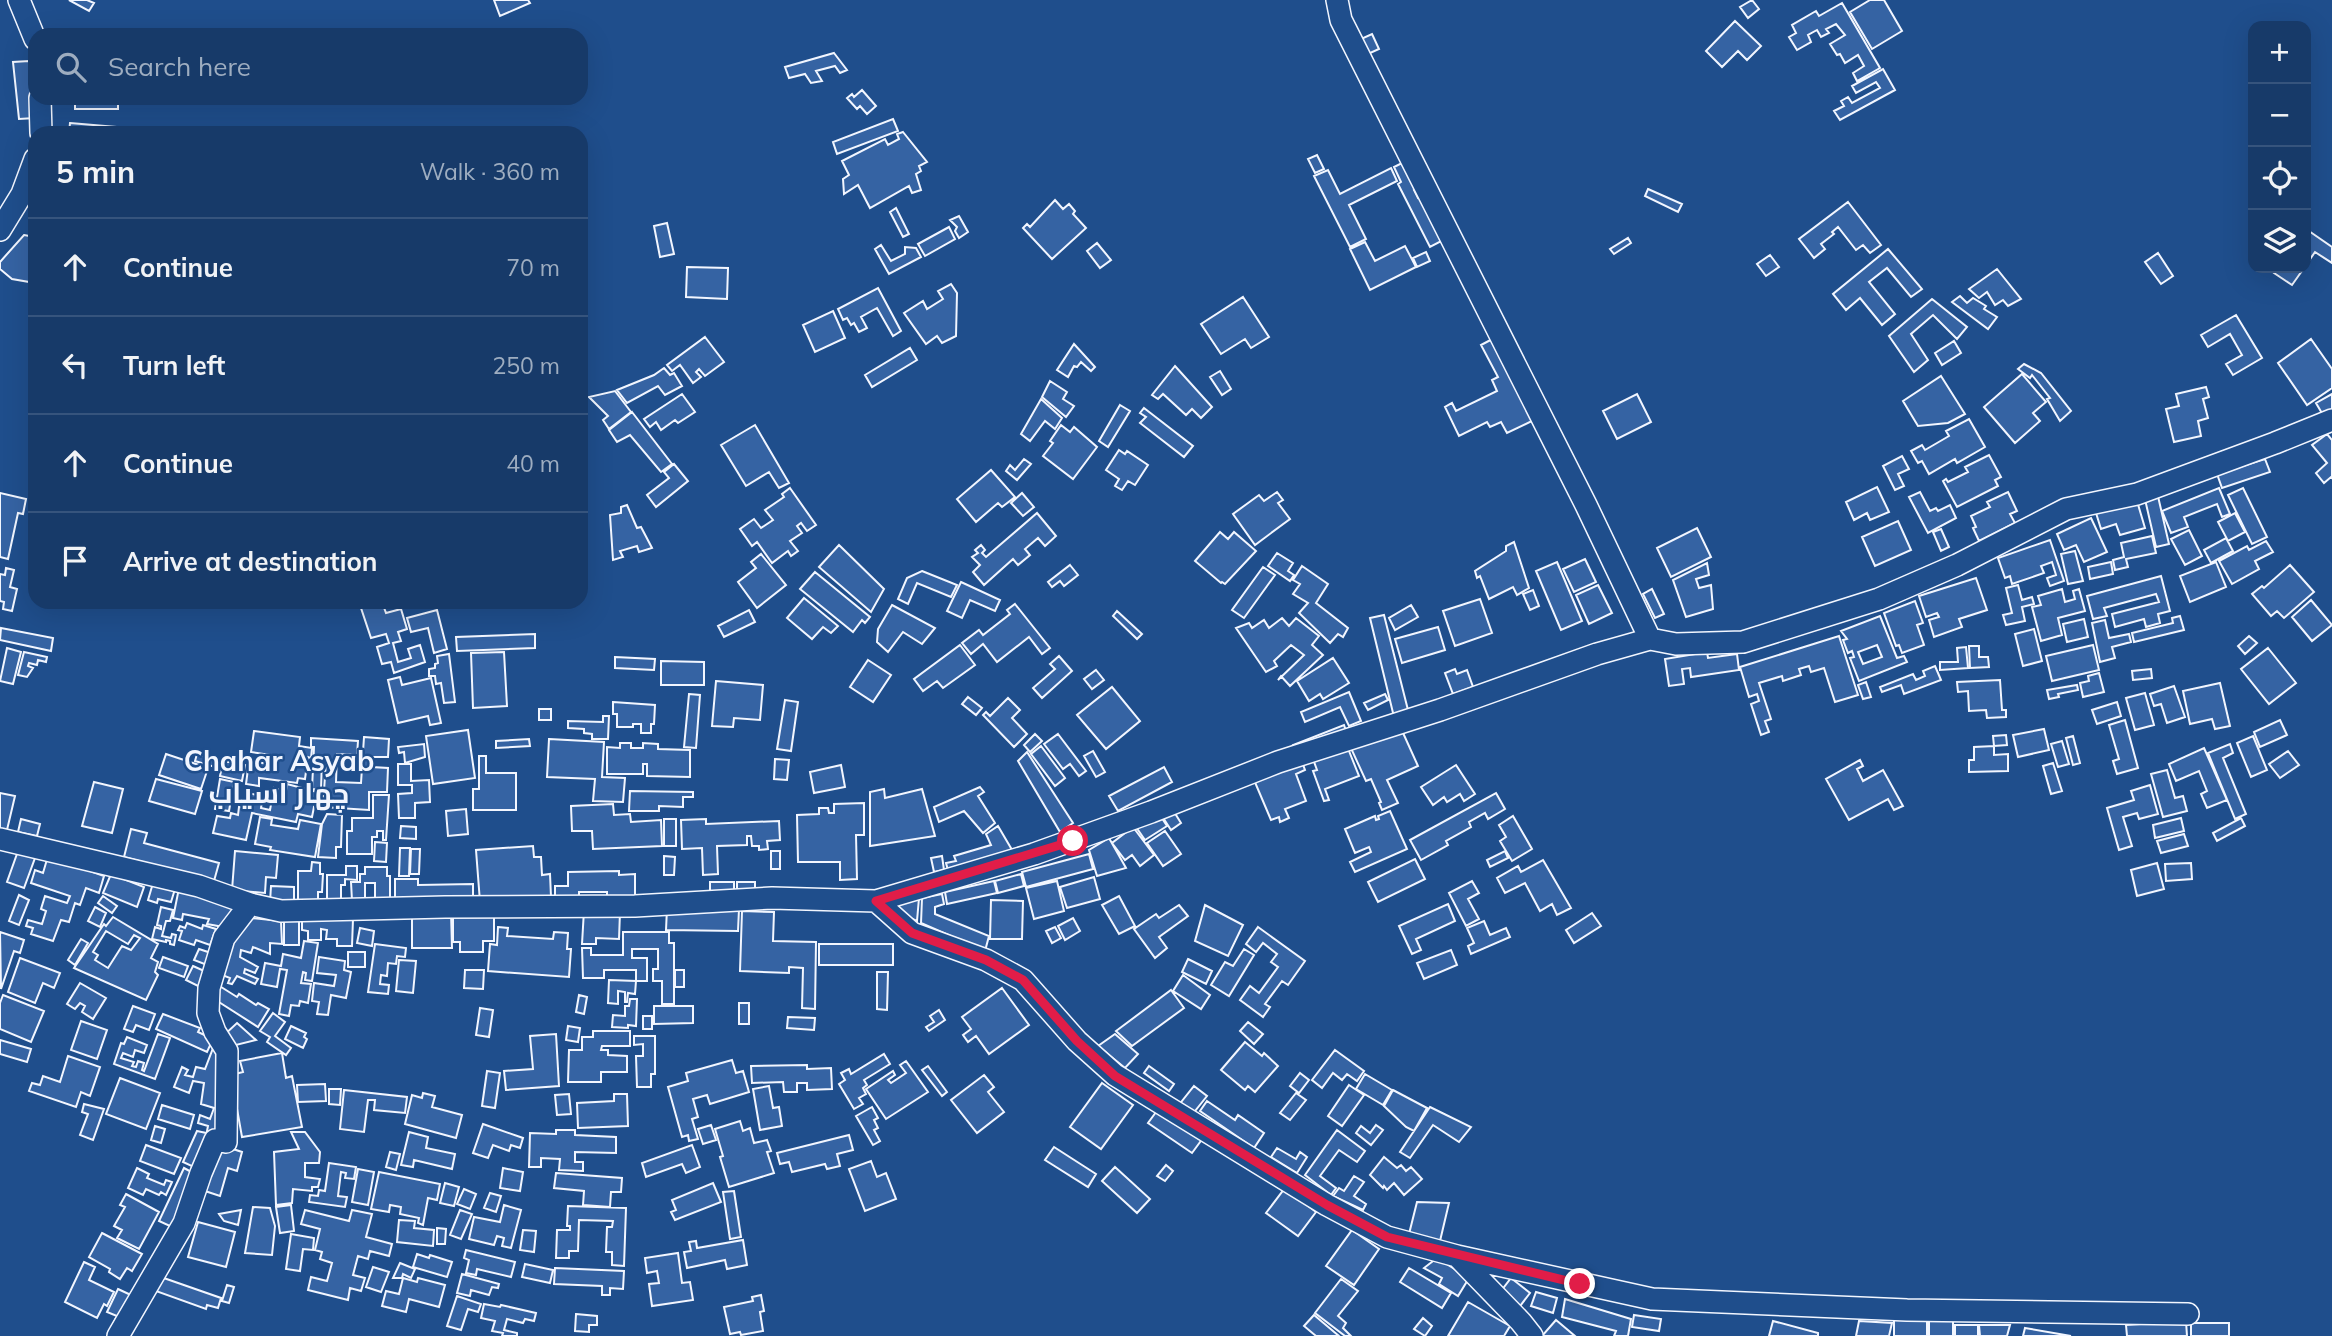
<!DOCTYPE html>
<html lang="en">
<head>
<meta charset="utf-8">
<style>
	:root { --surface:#173a69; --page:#20416f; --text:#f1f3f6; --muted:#9eadc0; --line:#36547d }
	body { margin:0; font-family:Mulish,Cairo,sans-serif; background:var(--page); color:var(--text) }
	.controls { position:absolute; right:21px; top:21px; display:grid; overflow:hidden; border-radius:14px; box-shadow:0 7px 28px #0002 }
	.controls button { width:63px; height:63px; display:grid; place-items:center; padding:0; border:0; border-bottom:2px solid var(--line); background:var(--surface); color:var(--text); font:35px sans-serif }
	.stop { position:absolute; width:21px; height:21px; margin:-16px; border:5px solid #e11d48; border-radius:50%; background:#fff }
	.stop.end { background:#e11d48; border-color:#fff; box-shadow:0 2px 7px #0008 }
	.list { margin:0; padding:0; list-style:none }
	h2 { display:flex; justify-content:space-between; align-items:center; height:91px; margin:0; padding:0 28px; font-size:30px }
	h2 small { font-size:23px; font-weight:400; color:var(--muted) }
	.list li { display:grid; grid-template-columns:46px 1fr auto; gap:21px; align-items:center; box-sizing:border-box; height:98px; padding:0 28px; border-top:2px solid var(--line) }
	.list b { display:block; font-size:26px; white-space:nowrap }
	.list em { font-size:23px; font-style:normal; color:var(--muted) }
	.icon { flex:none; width:38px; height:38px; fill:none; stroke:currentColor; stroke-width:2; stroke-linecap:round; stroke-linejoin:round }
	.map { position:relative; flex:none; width:2332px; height:1336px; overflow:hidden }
	.search { position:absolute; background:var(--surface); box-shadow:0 7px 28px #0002; left:28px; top:28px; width:560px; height:77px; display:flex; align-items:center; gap:18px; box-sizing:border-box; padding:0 24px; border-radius:21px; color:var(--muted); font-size:26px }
	.panel { position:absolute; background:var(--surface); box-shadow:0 7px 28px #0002; left:28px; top:126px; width:560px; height:483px; border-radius:21px }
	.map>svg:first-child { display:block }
</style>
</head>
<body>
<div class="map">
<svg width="2332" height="1336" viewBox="0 0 2332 1336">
	<rect width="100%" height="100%" fill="#1f4e8c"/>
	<path fill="#3563a3" stroke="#f2f6ff" stroke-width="2" fill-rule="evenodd" d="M 69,0 L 87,0 L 94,3 L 89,11 Z
		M 494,0 L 528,0 L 530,3 L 500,16 Z
		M 1752,0 L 1759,9 L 1748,18 L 1740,7 Z
		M 1870,0 L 1884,0 L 1902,31 L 1872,49 L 1850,12 Z
		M 1842,3 L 1880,68 L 1857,81 L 1853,73 L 1864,66 L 1858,55 L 1845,63 L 1840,54 L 1837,55 L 1830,44 L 1845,35 L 1836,24 L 1826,29 L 1829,33 L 1821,37 L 1817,30 L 1808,35 L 1811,42 L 1797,50 L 1789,37 L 1796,33 L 1792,25 L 1816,11 L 1819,16 Z
		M 1735,21 L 1761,46 L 1747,60 L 1738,51 L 1722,67 L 1706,51 Z
		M 1372,34 L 1379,49 L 1368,54 L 1361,39 Z
		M 834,53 L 847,70 L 840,73 L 835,66 L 816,71 L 822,81 L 811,83 L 805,74 L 789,78 L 785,67 Z
		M 29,61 L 35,118 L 19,119 L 13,62 Z
		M 1883,69 L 1895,90 L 1840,120 L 1834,111 L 1844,106 L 1841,101 L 1848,97 L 1852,103 L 1880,88 L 1876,82 L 1856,93 L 1852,86 Z
		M 862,90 L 876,106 L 867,114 L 860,106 L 857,109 L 847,98 L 852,94 L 854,97 Z
		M 75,98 L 118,98 L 118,109 L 75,109 Z
		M 893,119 L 898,131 L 837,154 L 833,142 Z
		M 70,123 L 116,127 L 116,133 L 69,133 Z
		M 903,132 L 927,162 L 919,166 L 921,171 L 916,174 L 921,190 L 912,193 L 909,186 L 870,208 L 858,185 L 844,194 L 843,179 L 849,175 L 842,161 L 885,139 L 888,145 L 899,139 L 897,134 Z
		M 1317,155 L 1324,169 L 1315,173 L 1308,159 Z
		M 1408,160 L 1422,186 L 1414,190 L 1418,198 L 1427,194 L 1449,237 L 1430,247 L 1398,184 L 1401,182 L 1394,167 Z
		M 1391,168 L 1397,181 L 1349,205 L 1366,239 L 1350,247 L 1314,176 L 1328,170 L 1340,194 Z
		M 1648,189 L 1682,204 L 1678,212 L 1645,196 Z
		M 1055,200 L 1063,209 L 1069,204 L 1075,211 L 1073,214 L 1086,228 L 1052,259 L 1023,228 L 1027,224 L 1030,227 Z
		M 1848,202 L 1881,245 L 1870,253 L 1863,245 L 1856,250 L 1838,227 L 1832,232 L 1834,234 L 1821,244 L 1825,249 L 1814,258 L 1799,239 Z
		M 896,208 L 909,234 L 903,237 L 890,212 Z
		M 959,216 L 968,232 L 959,238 L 955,231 L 957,227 L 950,220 Z
		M 667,223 L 674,254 L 660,257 L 654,226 Z
		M 949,227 L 955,239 L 925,256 L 918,244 Z
		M 2306,229 L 2332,247 L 2332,263 L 2315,252 L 2306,265 Z
		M 24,235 L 35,237 L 35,283 L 12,279 L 0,269 L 0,262 Z
		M 1628,238 L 1631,243 L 1614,254 L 1610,249 Z
		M 1365,242 L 1375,261 L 1405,246 L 1416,267 L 1370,290 L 1350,249 Z
		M 1097,243 L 1111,260 L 1100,268 L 1087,251 Z
		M 881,245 L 891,261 L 905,254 L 905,247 L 916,248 L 921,257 L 889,274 L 875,249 Z
		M 1888,249 L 1922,289 L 1911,297 L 1887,268 L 1869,282 L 1895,314 L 1882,325 L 1860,298 L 1846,310 L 1833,294 Z
		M 1426,252 L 1430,261 L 1417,267 L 1413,258 Z
		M 2158,253 L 2173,276 L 2161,284 L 2145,262 Z
		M 1770,255 L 1779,267 L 1766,276 L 1757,264 Z
		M 687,267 L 728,268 L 727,299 L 686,297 Z
		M 2277,268 L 2304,268 L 2292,285 L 2274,273 Z
		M 1997,269 L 2021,299 L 2008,306 L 2003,300 L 1995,305 L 1987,292 L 1979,298 L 1969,289 Z
		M 951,284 L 957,293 L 956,336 L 942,343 L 937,336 L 926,344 L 904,313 L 923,301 L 927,309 L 943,299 L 938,291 Z
		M 878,288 L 901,331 L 893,336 L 877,308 L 861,317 L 867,328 L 859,332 L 854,323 L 851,325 L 847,318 L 843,320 L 838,309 Z
		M 1960,296 L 1967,303 L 1973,298 L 1986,306 L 1984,309 L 1997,317 L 1988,329 L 1952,302 Z
		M 1243,297 L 1269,337 L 1251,348 L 1245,339 L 1221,354 L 1201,324 Z
		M 1932,299 L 1967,327 L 1957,339 L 1933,315 L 1911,334 L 1928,360 L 1914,372 L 1889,336 Z
		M 833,311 L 845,338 L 815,352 L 803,325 Z
		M 2236,315 L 2262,358 L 2233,375 L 2226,364 L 2242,355 L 2230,334 L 2208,347 L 2201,335 Z
		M 1500,335 L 1534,420 L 1507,433 L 1501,422 L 1490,427 L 1487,422 L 1459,436 L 1445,407 L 1452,403 L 1456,411 L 1497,391 L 1492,380 L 1498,377 L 1481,345 Z
		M 705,337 L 724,362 L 705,376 L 699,369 L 696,372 L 701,377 L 693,383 L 680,365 L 672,371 L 667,365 Z
		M 2311,339 L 2332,369 L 2332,388 L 2307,405 L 2278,363 Z
		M 1954,341 L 1961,353 L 1942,365 L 1935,353 Z
		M 1074,344 L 1095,367 L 1091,371 L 1081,362 L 1077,367 L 1074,366 L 1068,377 L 1057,370 Z
		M 910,348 L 917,360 L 872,387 L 865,375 Z
		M 2024,364 L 2041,373 L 2071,411 L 2060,421 L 2047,399 L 2050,398 L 2032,375 L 2030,378 L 2018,369 Z
		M 1175,366 L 1212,407 L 1201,418 L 1192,409 L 1186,415 L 1163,394 L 1158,399 L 1152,395 Z
		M 664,368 L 670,375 L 674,373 L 682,386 L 665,395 L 658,386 L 627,403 L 617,390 L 654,375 Z
		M 1220,371 L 1231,389 L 1222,395 L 1210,377 Z
		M 2022,374 L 2046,402 L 2033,413 L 2040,421 L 2015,443 L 1984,407 Z
		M 1941,376 L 1965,414 L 1948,423 L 1918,426 L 1903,401 Z
		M 1050,381 L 1067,392 L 1063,399 L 1074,406 L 1066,417 L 1042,397 Z
		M 2206,387 L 2209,397 L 2203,399 L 2208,418 L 2198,421 L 2201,436 L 2174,442 L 2166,409 L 2179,406 L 2176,394 Z
		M 615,391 L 631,412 L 609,429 L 603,420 L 608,416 L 589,397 Z
		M 682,394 L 695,412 L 678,423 L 675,420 L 661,430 L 656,422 L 650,427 L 644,419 Z
		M 1637,394 L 1651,422 L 1617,439 L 1603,411 Z
		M 2332,394 L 2332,410 L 2323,415 L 2316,403 Z
		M 1041,399 L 1062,418 L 1055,429 L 1045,421 L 1030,441 L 1021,434 Z
		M 1120,405 L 1130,411 L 1108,447 L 1099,441 Z
		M 1144,408 L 1193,446 L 1184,457 L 1140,423 L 1146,417 L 1140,413 Z
		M 632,412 L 672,464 L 661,472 L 630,435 L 617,442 L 609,430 Z
		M 1969,419 L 1985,447 L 1957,463 L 1955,459 L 1929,474 L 1922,461 L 1918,463 L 1911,451 L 1922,445 L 1925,450 L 1949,436 L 1946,431 Z
		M 755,425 L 789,483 L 779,488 L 769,472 L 746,486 L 721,445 Z
		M 1061,425 L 1070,432 L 1074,427 L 1097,447 L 1073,479 L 1043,456 L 1053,443 L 1050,441 Z
		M 2327,434 L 2332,440 L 2332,478 L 2331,477 L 2324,483 L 2316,473 L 2327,463 L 2312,445 Z
		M 1119,450 L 1125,454 L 1127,451 L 1148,465 L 1135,485 L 1128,481 L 1122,490 L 1115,486 L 1119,479 L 1106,470 Z
		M 1989,455 L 2001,477 L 1995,480 L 1998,486 L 1957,507 L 1943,481 L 1946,479 L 1948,482 L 1968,472 L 1965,467 Z
		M 1902,456 L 1909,469 L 1898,474 L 1904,486 L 1895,490 L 1883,466 Z
		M 1024,459 L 1031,464 L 1017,480 L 1006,471 L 1010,465 L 1015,470 Z
		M 2265,459 L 2270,472 L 2222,488 L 2217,474 Z
		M 674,464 L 688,481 L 656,507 L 647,495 L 669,478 L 664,472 Z
		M 991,470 L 1015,497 L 1002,507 L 998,503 L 976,522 L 957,499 Z
		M 1877,487 L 1889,512 L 1870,520 L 1867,513 L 1854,520 L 1846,502 Z
		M 790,488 L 816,525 L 807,531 L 801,523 L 797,526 L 802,533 L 790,541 L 798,551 L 791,556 L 788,551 L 772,563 L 757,542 L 752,546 L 740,529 L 754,519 L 761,528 L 773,520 L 765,510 L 784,497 L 782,494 Z
		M 2219,488 L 2230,514 L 2222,517 L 2217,504 L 2184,517 L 2188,527 L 2171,533 L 2162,511 Z
		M 2243,488 L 2267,537 L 2252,544 L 2228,495 Z
		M 1277,492 L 1283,500 L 1278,503 L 1290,519 L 1255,545 L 1233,514 L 1259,495 L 1264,501 Z
		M 1920,492 L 1930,511 L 1936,508 L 1938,511 L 1950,505 L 1956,518 L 1928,533 L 1909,497 Z
		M 2008,492 L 2017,511 L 2010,514 L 2015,523 L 1979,541 L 1973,528 L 1976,527 L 1971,516 L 1990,507 L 1987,502 Z
		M 2157,492 L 2169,544 L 2156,547 L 2144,495 Z
		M 0,493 L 26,499 L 23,514 L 18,513 L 8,559 L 0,557 Z
		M 1022,493 L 1034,507 L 1023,516 L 1011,503 Z
		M 2137,501 L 2145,528 L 2120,535 L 2116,524 L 2101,529 L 2096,513 Z
		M 627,505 L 637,528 L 641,527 L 652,548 L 639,552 L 637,546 L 620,551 L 623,557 L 613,560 L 610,515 L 621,513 L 621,507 Z
		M 1037,513 L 1056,536 L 1045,546 L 1038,538 L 1025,549 L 1030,555 L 1018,565 L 1013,559 L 984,585 L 973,572 L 980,565 L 972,557 L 978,553 L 975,550 L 981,545 L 985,550 L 982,553 L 986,557 Z
		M 2235,513 L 2245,532 L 2228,541 L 2218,522 Z
		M 2091,518 L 2107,552 L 2084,562 L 2076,545 L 2064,550 L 2057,534 Z
		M 1898,521 L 1911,550 L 1875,566 L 1862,537 Z
		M 1697,528 L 1711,557 L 1671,577 L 1657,548 Z
		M 1941,529 L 1949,547 L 1941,551 L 1933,532 Z
		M 2189,530 L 2202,556 L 2185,565 L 2171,539 Z
		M 1220,532 L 1228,539 L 1234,532 L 1256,551 L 1225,584 L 1222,582 L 1221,583 L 1195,561 Z
		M 2152,536 L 2156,553 L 2126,559 L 2128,567 L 2115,570 L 2113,560 L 2124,557 L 2121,543 Z
		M 2226,538 L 2233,551 L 2211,563 L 2204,550 Z
		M 2050,540 L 2064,581 L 2050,586 L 2047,578 L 2056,575 L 2052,562 L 2041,566 L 2044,573 L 2012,584 L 2010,576 L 2005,578 L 1998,558 Z
		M 2266,541 L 2273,552 L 2255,561 L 2259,569 L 2232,584 L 2219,561 L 2247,546 L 2249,550 Z
		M 1514,542 L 1529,588 L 1517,595 L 1513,587 L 1489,599 L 1480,576 L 1477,578 L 1475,571 L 1506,551 L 1506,546 Z
		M 839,545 L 884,589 L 871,612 L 819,567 Z
		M 2075,551 L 2083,581 L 2068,584 L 2061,554 Z
		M 1277,553 L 1293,563 L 1288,571 L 1294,575 L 1290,581 L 1268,566 Z
		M 761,554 L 786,585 L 757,608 L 738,582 L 756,568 L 751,562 Z
		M 1585,559 L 1596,582 L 1574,592 L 1563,569 Z
		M 1557,562 L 1582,621 L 1561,630 L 1536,571 Z
		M 2111,562 L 2113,574 L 2090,579 L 2088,567 Z
		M 2216,562 L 2226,587 L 2190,602 L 2180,576 Z
		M 1707,563 L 1709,575 L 1696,579 L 1699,588 L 1711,585 L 1713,609 L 1686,617 L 1673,580 Z
		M 1070,565 L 1078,575 L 1064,586 L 1060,581 L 1052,587 L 1048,582 Z
		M 2290,565 L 2314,592 L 2284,618 L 2277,611 L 2271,616 L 2252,594 L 2262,586 L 2264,588 Z
		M 1302,566 L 1328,584 L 1316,603 L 1348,628 L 1343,637 L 1338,634 L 1330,643 L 1299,613 L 1308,603 L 1293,594 L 1300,584 L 1293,580 Z
		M 1263,567 L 1275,575 L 1244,618 L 1232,610 Z
		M 6,568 L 14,570 L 10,587 L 17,589 L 12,611 L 3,609 L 4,602 L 0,601 L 0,574 L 5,575 Z
		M 922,571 L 957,585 L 951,597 L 917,583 L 908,604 L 898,599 L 907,578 Z
		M 815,572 L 870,617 L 865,623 L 862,620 L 853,632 L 800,589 Z
		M 2161,576 L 2170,611 L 2158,614 L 2160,623 L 2146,627 L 2144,619 L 2115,627 L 2112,614 L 2159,602 L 2156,594 L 2104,608 L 2107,616 L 2093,619 L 2087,596 Z
		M 1976,578 L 1987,610 L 1959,619 L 1962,627 L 1934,637 L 1929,620 L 1939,617 L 1937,613 L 1926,617 L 1919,596 Z
		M 961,582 L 1000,600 L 995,611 L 970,600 L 962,618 L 947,611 Z
		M 1598,585 L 1612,613 L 1589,624 L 1576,595 Z
		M 2018,585 L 2022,600 L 2032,597 L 2034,604 L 2022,607 L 2025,621 L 2006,625 L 2003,615 L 2012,613 L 2006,588 Z
		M 1652,589 L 1664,614 L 1655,618 L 1643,594 Z
		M 2062,589 L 2065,602 L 2075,599 L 2073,591 L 2079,589 L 2085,611 L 2058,618 L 2062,635 L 2041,641 L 2032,607 L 2041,605 L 2038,596 Z
		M 1533,590 L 1539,606 L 1530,610 L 1523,594 Z
		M 804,598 L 838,626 L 831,633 L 823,627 L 812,639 L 787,618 Z
		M 1480,599 L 1492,633 L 1455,646 L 1443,611 Z
		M 2311,600 L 2332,625 L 2312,641 L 2292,617 Z
		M 1915,601 L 1923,623 L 1917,625 L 1924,645 L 1902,653 L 1899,645 L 1896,646 L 1884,613 Z
		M 359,602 L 382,602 L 386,613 L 401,609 L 407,629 L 398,632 L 401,641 L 393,643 L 398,662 L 411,658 L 408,649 L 420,645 L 425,662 L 394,673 L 391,662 L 382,664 L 377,647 L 389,643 L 386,634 L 371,638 Z
		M 1015,604 L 1050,648 L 1042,654 L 1029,637 L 997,662 L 983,644 L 971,654 L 962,643 L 979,630 L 983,635 L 1010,614 L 1007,610 Z
		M 892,605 L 935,628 L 922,644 L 903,632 L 888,652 L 877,642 L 878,629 Z
		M 1411,605 L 1418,617 L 1395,630 L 1389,618 Z
		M 437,610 L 447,649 L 434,653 L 428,628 L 411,632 L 407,618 Z
		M 749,610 L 755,622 L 724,637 L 718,626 Z
		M 1117,611 L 1142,634 L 1137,639 L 1113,616 Z
		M 1384,615 L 1409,714 L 1394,717 L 1370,618 Z
		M 1880,616 L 1897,658 L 1904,656 L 1907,662 L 1859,681 L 1850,658 L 1854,657 L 1852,651 L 1848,653 L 1843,640 L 1847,639 L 1841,631 ZM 1877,645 L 1882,657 L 1863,664 L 1858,652 Z
		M 2180,616 L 2184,630 L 2134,642 L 2132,633 L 2173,623 L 2172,618 Z
		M 1282,618 L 1289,626 L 1296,618 L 1319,636 L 1312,645 L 1323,655 L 1290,686 L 1281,676 L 1278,680 L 1304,655 L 1291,645 L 1274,661 L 1277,666 L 1266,672 L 1236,628 L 1249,623 L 1252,628 L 1264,620 L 1269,628 Z
		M 2084,619 L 2088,637 L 2067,642 L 2063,624 Z
		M 2105,620 L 2109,638 L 2129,634 L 2131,642 L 2112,647 L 2115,658 L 2100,662 L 2092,623 Z
		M 1438,627 L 1445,650 L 1402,663 L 1395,639 Z
		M 1,628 L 53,638 L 51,651 L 0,640 Z
		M 2034,629 L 2042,661 L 2023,666 L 2015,634 Z
		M 535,634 L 535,648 L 457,651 L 456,637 Z
		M 1839,636 L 1858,695 L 1835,702 L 1824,668 L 1811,672 L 1809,666 L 1799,669 L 1801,675 L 1783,681 L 1782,676 L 1759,683 L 1771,719 L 1765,721 L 1769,732 L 1761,735 L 1751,704 L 1759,701 L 1757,694 L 1749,697 L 1740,667 Z
		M 2249,636 L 2257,643 L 2245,654 L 2238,646 Z
		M 960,645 L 975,665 L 943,688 L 937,681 L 923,691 L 914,679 Z
		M 2093,645 L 2099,670 L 2052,681 L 2046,656 Z
		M 1969,646 L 1979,646 L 1979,657 L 1988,657 L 1989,667 L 1970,668 Z
		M 1966,647 L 1968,668 L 1940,670 L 1940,662 L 1958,662 L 1957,648 Z
		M 7,648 L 21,652 L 13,684 L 0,681 Z
		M 2268,648 L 2296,683 L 2269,704 L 2241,669 Z
		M 24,652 L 47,657 L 46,662 L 38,660 L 37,665 L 29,663 L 28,666 L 33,668 L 27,677 L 18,675 Z
		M 504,652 L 507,706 L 473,708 L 471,653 Z
		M 1707,652 L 1708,658 L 1737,654 L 1739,670 L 1691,677 L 1690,668 L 1682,669 L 1684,684 L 1669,686 L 1665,659 Z
		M 449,654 L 455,702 L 444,703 L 441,683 L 436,684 L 435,676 L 429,676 L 429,669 L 435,668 L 435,664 L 438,663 L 437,656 Z
		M 1059,656 L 1072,671 L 1042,698 L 1033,688 L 1055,669 L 1050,664 Z
		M 615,657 L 655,659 L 654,670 L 615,668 Z
		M 1333,658 L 1349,683 L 1323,699 L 1320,694 L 1309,701 L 1297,681 Z
		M 868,660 L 891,675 L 873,702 L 850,687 Z
		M 661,661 L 704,662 L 704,685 L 661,685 Z
		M 1935,666 L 1941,680 L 1904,694 L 1901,685 L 1882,692 L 1880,687 L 1913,674 L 1916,680 L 1925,676 L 1923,671 Z
		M 1455,669 L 1457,674 L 1467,670 L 1473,687 L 1453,694 L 1445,673 Z
		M 2151,669 L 2152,678 L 2133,680 L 2132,671 Z
		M 1096,670 L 1104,680 L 1092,689 L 1084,679 Z
		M 2099,673 L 2104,692 L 2083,697 L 2080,683 L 2089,681 L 2088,676 Z
		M 400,677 L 402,685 L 431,678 L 441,723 L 430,725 L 428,716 L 398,723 L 388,680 Z
		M 2000,680 L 2002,710 L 2006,710 L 2006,717 L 1987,718 L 1986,710 L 1969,711 L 1968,691 L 1958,692 L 1957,682 Z
		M 716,681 L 763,685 L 760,720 L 734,718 L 733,727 L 712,726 Z
		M 1866,682 L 1871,697 L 1863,699 L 1858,685 Z
		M 2220,683 L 2230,726 L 2215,729 L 2212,719 L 2190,724 L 2183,691 Z
		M 2077,685 L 2078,690 L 2058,694 L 2059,697 L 2049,699 L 2047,690 Z
		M 2174,686 L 2185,717 L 2167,723 L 2161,704 L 2154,706 L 2150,694 Z
		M 1112,687 L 1140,721 L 1106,749 L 1077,715 Z
		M 1349,692 L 1361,721 L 1349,726 L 1340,707 L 1305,722 L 1301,712 Z
		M 2145,693 L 2154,725 L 2135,730 L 2126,698 Z
		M 689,694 L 700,695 L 696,748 L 684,747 Z
		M 1385,694 L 1388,700 L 1368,710 L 1364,703 Z
		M 968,697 L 982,708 L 976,715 L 962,704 Z
		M 1008,698 L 1020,710 L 1012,718 L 1027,734 L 1014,747 L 983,715 L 986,712 L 990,716 Z
		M 785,700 L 798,702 L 791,751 L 777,749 Z
		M 613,702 L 655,705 L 654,724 L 651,724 L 651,733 L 641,733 L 641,724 L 633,724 L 633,727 L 617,727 L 617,714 L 613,714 Z
		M 2117,702 L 2121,716 L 2097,724 L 2092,710 Z
		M 539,709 L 551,709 L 551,720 L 539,720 Z
		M 603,716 L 609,716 L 608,739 L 592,739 L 592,734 L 584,733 L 584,729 L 568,728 L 568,721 L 603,722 Z
		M 2125,720 L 2138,768 L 2117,774 L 2113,761 L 2119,759 L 2109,725 Z
		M 2280,720 L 2287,735 L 2260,747 L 2254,732 Z
		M 1399,724 L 1418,766 L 1387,780 L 1398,803 L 1382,810 L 1379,803 L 1381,802 L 1371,779 L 1366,781 L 1350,746 Z
		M 1344,725 L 1347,734 L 1296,754 L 1293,745 Z
		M 2044,729 L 2049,750 L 2018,757 L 2013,735 Z
		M 468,730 L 475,778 L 433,784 L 426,736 Z
		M 254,731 L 300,737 L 299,746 L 312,748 L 311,758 L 308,757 L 305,779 L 298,778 L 297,783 L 259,778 L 259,786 L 246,784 L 249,761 L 269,764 L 271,755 L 251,752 Z
		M 1035,734 L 1042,741 L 1030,752 L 1024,745 Z
		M 1058,734 L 1086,771 L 1079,776 L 1070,764 L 1063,769 L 1044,744 Z
		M 2006,735 L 2007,745 L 1994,746 L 1993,736 Z
		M 2073,736 L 2080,763 L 2073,765 L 2066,738 Z
		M 2253,736 L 2267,770 L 2251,777 L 2237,743 Z
		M 364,737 L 389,739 L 388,757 L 373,757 L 372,767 L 388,768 L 387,792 L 369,792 L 369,810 L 323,807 L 326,760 L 322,760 L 321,790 L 312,789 L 314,747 L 311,747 L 311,738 L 358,741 L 357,755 L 337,754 L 336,782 L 361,783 Z
		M 529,739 L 530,746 L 496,748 L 496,741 Z
		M 549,739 L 604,742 L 602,777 L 625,778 L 623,802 L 593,801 L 595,779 L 547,777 Z
		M 2062,741 L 2069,764 L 2058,767 L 2051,744 Z
		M 620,743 L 631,743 L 631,748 L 643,748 L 643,743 L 658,744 L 658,749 L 690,750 L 690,777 L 647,776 L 647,764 L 643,764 L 643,774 L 607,774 L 607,747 L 620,748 Z
		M 424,744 L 425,757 L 405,763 L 404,752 L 399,753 L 398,747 Z
		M 2230,744 L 2233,753 L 2223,758 L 2246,814 L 2235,819 L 2208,753 Z
		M 1041,746 L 1065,778 L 1055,786 L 1031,754 Z
		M 1347,746 L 1359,776 L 1325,789 L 1329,800 L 1324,801 L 1313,771 L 1317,770 L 1313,759 Z
		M 1994,746 L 1994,755 L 2008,754 L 2008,771 L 1969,772 L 1969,760 L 1974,760 L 1974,747 Z
		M 2204,748 L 2227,800 L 2207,808 L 2201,794 L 2207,791 L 2199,771 L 2176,781 L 2169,764 Z
		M 1093,751 L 1105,772 L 1096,777 L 1084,756 Z
		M 2288,751 L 2299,765 L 2280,778 L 2269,764 Z
		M 1027,752 L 1073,823 L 1060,832 L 1018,761 Z
		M 166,754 L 208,768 L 201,789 L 159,775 Z
		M 197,754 L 217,760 L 215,767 L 195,761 Z
		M 479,756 L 486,756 L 486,773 L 516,773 L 516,810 L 473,810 L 473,789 L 479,789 Z
		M 775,759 L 789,760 L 787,780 L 774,779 Z
		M 1301,759 L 1305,770 L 1296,774 L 1306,801 L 1285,809 L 1289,818 L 1280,822 L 1279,817 L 1271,820 L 1254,780 Z
		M 1860,760 L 1863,766 L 1857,769 L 1863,781 L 1883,770 L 1903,806 L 1894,810 L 1888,799 L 1849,820 L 1826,779 Z
		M 223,761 L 245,765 L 242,781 L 220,776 Z
		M 2053,763 L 2062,791 L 2051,794 L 2043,766 Z
		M 398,764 L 411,764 L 411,781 L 429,780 L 430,802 L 415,803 L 415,818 L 399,818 L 398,794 L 412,793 L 412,785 L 398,785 Z
		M 841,765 L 845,787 L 814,793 L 810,772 Z
		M 1456,765 L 1475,794 L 1464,801 L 1460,794 L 1447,802 L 1444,797 L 1433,805 L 1421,787 Z
		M 1164,767 L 1172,782 L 1118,811 L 1109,796 Z
		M 2167,770 L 2175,798 L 2183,796 L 2187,811 L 2163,817 L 2151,774 Z
		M 156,779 L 202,791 L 195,814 L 149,801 Z
		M 220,779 L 234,782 L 229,811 L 215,809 Z
		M 94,782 L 123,789 L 112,833 L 82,826 Z
		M 287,784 L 317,792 L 312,817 L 298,814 L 296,822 L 252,813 L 246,840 L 213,833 L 217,816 L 230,818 L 231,813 L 238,815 L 239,807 L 244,808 L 247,793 L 263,796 L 261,808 L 270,810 L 274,788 L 286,791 Z
		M 2150,785 L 2158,814 L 2139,819 L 2137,813 L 2123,817 L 2132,846 L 2119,850 L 2107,808 L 2134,800 L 2131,791 Z
		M 980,787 L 984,792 L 978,796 L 995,823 L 983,833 L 964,811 L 939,822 L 934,807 Z
		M 884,789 L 885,798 L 922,789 L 935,836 L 870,846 L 870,792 Z
		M 630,791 L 693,792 L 693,797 L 683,797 L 683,807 L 659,806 L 659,811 L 629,811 Z
		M 0,793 L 15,796 L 7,830 L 0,829 Z
		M 1496,793 L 1505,809 L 1488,819 L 1485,813 L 1469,822 L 1471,827 L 1446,841 L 1448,845 L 1421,860 L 1410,840 Z
		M 373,795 L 389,795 L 386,840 L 383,840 L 383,831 L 377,831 L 377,837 L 372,837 L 372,854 L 347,854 L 347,831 L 352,831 L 352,818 L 373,818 Z
		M 864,803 L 864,835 L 856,835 L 857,879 L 840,880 L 840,862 L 798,862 L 797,815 L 819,814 L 819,808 L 828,808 L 829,813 L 834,813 L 834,804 Z
		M 613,804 L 614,815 L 630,814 L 631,822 L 661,820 L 662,846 L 593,849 L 592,831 L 572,831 L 571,806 Z
		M 1171,807 L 1181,823 L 1171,830 L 1160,813 Z
		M 466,809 L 468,834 L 448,836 L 446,811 Z
		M 1390,811 L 1407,849 L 1355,872 L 1350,862 L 1371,852 L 1369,847 L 1355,853 L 1345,829 L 1375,816 L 1376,820 L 1379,819 L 1378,816 Z
		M 1158,812 L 1167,826 L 1145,840 L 1136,827 Z
		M 327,814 L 342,815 L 341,847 L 336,847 L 336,858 L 318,857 L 322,824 Z
		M 1513,816 L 1532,849 L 1512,861 L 1500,841 L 1506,837 L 1499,825 Z
		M 260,817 L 272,819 L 271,825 L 298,829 L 300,820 L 321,824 L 315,857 L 270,850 L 271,847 L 255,844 Z
		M 2181,818 L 2184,831 L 2155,838 L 2153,825 Z
		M 2241,818 L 2245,826 L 2217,841 L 2213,833 Z
		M 21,819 L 40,824 L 37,836 L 18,832 Z
		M 664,819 L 676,819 L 676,846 L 664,846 Z
		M 706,819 L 706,824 L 779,821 L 780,840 L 767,841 L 768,849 L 759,850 L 759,846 L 752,846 L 751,836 L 747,836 L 747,845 L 717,846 L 718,874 L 703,875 L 702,848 L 682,849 L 681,820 Z
		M 401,826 L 416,827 L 416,839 L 400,838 Z
		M 998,826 L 1015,855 L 949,874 L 946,863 L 956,861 L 954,856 L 991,845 L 986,834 Z
		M 1133,827 L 1154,855 L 1140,866 L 1132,855 L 1125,860 L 1112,843 Z
		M 131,829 L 147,833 L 144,843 L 219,863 L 214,881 L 124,857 Z
		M 1165,831 L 1181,854 L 1163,866 L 1147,843 Z
		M 2184,834 L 2188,846 L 2161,853 L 2157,841 Z
		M 1109,838 L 1126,868 L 1097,876 L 1089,850 Z
		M 375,842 L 387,843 L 386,862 L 374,861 Z
		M 533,846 L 534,857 L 541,857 L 542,875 L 550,874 L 551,897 L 480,902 L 476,850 Z
		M 400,848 L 410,848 L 409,876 L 399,876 Z
		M 411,849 L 420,849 L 419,874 L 410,874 Z
		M 18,851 L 35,858 L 24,888 L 7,882 Z
		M 235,851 L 278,855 L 276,878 L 266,877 L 265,893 L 232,890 Z
		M 771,851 L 780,851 L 780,869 L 771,869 Z
		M 1505,851 L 1508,858 L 1490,867 L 1487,860 Z
		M 1089,854 L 1093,869 L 1026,887 L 1022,872 Z
		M 48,856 L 104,876 L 99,893 L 86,888 L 80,905 L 75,903 L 69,922 L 61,920 L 53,941 L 31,934 L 33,928 L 26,926 L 28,920 L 42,924 L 46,911 L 41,909 L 45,896 L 67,903 L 70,896 L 31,883 L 35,870 L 43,873 Z
		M 664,856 L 675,857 L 674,875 L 664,875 Z
		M 942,856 L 944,870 L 934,872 L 931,858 Z
		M 1415,859 L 1425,879 L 1378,902 L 1368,882 Z
		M 1543,860 L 1571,908 L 1557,915 L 1552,904 L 1540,911 L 1525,883 L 1505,893 L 1497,878 L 1518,866 L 1521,872 Z
		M 312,862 L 320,863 L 320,874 L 323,874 L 322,892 L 318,892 L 318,901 L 298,901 L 298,871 L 311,871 Z
		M 2157,863 L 2164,889 L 2137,896 L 2131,870 Z
		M 2191,863 L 2192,879 L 2166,881 L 2165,864 Z
		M 346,866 L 357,866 L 357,880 L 345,879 L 345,885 L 341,885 L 341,902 L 327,902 L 327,875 L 346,875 Z
		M 365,867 L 387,867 L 387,876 L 390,876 L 390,898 L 375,898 L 375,883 L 365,883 L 365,900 L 352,901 L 351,882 L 360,882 L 360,874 L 365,874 Z
		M 619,871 L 619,875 L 635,874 L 635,900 L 607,896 L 607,892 L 579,892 L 579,899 L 555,900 L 555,886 L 568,886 L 568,872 Z
		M 111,874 L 144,887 L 137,907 L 103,893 Z
		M 1021,874 L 1024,886 L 998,893 L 995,881 Z
		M 1094,877 L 1100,899 L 1067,908 L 1060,887 Z
		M 395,879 L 418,879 L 418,885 L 473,884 L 473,898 L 395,898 Z
		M 994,881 L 997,893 L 947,904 L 945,892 Z
		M 1057,881 L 1064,911 L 1034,919 L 1026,888 Z
		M 1472,881 L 1479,893 L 1468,899 L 1479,919 L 1466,926 L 1449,893 Z
		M 710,882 L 734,882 L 734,898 L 710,898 Z
		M 737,882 L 755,882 L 755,891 L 737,892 Z
		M 153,883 L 175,889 L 171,902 L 158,899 L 157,903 L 148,900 Z
		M 271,886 L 294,887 L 294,903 L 270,902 Z
		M 179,888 L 234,907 L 229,928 L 207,924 L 209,919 L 183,914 L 182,920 L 173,918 Z
		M 942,894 L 944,904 L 935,907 L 935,914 L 989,936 L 985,951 L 921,923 L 922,898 Z
		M 19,895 L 29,900 L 19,925 L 9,921 Z
		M 103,896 L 117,906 L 112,913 L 98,903 Z
		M 1119,896 L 1135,926 L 1119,934 L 1102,905 Z
		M 919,898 L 917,921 L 896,912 L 896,904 Z
		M 991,900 L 1023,901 L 1022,939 L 990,939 Z
		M 1448,904 L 1455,921 L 1416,939 L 1421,950 L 1412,954 L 1399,926 Z
		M 1179,905 L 1188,916 L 1159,937 L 1167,948 L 1155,958 L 1134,929 L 1156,914 L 1159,918 Z
		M 1205,905 L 1243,925 L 1228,956 L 1195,941 Z
		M 95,907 L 106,913 L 100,927 L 88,921 Z
		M 161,907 L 173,910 L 170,921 L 166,921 L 162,936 L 171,938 L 172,934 L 176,935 L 174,945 L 170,944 L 170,941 L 166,940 L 166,942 L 152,939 L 155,927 L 161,929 L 161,926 L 157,925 Z
		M 667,908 L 739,909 L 738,931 L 666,930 Z
		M 584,910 L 620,912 L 619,939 L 596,938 L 596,944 L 582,944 Z
		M 453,911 L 494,911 L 494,941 L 483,941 L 483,952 L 460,952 L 460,942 L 453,942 Z
		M 742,911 L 774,912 L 773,941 L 816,942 L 815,1009 L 802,1008 L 803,968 L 789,967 L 789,973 L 740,971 Z
		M 451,912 L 452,948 L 412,948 L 412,913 Z
		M 1592,913 L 1601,926 L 1574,943 L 1566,930 Z
		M 113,917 L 158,944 L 151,958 L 158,962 L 155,972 L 158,975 L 146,1000 L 74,968 L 104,924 L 106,926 ZM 106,931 L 128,944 L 134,935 L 140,938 L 131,950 L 122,946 L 108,968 L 95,960 L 98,955 L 93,952 Z
		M 302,917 L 353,919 L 352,946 L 337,946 L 337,939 L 326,939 L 327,930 L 321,929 L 321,940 L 308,940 L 308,931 L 302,930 Z
		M 251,918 L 281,921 L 282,944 L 270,943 L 270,954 L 253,947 L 251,953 L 241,950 L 240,957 L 258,967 L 255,973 L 245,969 L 244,973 L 258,979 L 255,984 L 237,976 L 232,984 L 228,983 L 230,978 L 217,973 L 227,941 Z
		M 284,918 L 299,918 L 299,945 L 284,945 Z
		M 1073,918 L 1080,931 L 1065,940 L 1058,926 Z
		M 1484,921 L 1490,935 L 1506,928 L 1510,937 L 1471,954 L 1468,946 L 1474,943 L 1467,928 Z
		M 187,923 L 202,929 L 203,925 L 216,929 L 210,945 L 196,940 L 194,945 L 179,940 L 182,931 L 178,930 L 180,926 L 185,928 Z
		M 498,927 L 508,928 L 507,936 L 553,939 L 554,932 L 568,933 L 567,949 L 571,949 L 569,977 L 488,971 L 490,944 L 497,945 Z
		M 1055,927 L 1061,938 L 1052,943 L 1046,931 Z
		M 1258,927 L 1305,961 L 1288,985 L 1282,981 L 1265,1004 L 1270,1007 L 1263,1017 L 1240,1000 L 1250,986 L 1259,993 L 1278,967 L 1271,962 L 1277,954 L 1263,943 L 1256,952 L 1246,944 Z
		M 360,928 L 374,931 L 372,946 L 357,943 Z
		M 0,932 L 24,940 L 20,953 L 14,951 L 1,989 Z
		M 623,932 L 669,932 L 669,943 L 674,943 L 674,1004 L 662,1004 L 662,981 L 653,981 L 653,969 L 658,969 L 658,949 L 632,949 L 632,958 L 647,958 L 647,981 L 636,981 L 636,970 L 604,970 L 604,978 L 583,978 L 582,948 L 591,948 L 591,955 L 623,955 Z
		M 81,939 L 88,943 L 75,965 L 68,960 Z
		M 304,941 L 318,943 L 312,981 L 305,980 L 306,973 L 303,972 L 301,983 L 311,984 L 308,1003 L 300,1001 L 299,1006 L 291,1005 L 289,1016 L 279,1014 L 287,970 L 280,969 L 277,987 L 261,984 L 265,963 L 281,966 L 283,954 L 301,958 Z
		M 375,944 L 406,948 L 405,957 L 397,956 L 396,964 L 388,963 L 387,976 L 381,975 L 380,984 L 389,985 L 388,994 L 368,992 Z
		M 819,944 L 893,944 L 893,965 L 819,965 Z
		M 199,949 L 211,953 L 207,965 L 194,960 Z
		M 1244,949 L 1254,955 L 1229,996 L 1211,985 L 1225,962 L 1233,966 Z
		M 1451,950 L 1457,965 L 1424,979 L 1417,963 Z
		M 348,952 L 365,952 L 365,967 L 348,967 Z
		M 163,957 L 188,966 L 184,977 L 159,968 Z
		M 319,957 L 345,961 L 344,970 L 351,972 L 346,998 L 331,995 L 328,1015 L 317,1014 L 319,1002 L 312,1001 L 314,983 L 334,986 L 336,975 L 317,973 Z
		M 20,958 L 60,973 L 54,988 L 43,983 L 35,1003 L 8,992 Z
		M 1188,959 L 1212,971 L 1206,984 L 1182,972 Z
		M 399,960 L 416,961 L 413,993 L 396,991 Z
		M 193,966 L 211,974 L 204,989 L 186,980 Z
		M 465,970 L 484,970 L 483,989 L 464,988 Z
		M 675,970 L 684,970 L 684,987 L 675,987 Z
		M 877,972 L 888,972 L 887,1010 L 877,1009 Z
		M 1183,975 L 1210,995 L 1201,1009 L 1173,991 Z
		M 609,980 L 636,981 L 635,994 L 628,993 L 627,1002 L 625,1002 L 625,992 L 618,991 L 618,1004 L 608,1003 Z
		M 80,983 L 106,998 L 93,1019 L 82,1012 L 85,1006 L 80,1003 L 75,1009 L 67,1004 Z
		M 218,985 L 237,997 L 239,994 L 256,1005 L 258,1003 L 269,1009 L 258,1027 L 211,997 Z
		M 1002,988 L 1029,1025 L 989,1054 L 976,1036 L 968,1042 L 963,1035 L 971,1029 L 962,1017 Z
		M 1171,990 L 1184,1008 L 1132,1046 L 1116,1031 Z
		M 3,995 L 44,1011 L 31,1042 L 0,1029 L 0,1003 Z
		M 579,995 L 587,997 L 584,1014 L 576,1012 Z
		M 630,999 L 637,999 L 636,1026 L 628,1025 L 628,1028 L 612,1027 L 613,1015 L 625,1016 L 625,1006 L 629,1006 Z
		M 739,1003 L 749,1003 L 749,1024 L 739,1024 Z
		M 133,1006 L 155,1014 L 149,1030 L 136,1025 L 133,1032 L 124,1029 Z
		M 654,1006 L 693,1006 L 693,1023 L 654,1024 Z
		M 480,1008 L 493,1010 L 489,1037 L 476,1035 Z
		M 939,1010 L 945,1020 L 929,1031 L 926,1027 L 934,1022 L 930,1016 Z
		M 273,1013 L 285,1022 L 275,1036 L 291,1048 L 286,1055 L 267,1042 L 270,1037 L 260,1031 Z
		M 163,1014 L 200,1028 L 198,1032 L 213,1039 L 207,1052 L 156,1029 Z
		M 643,1016 L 652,1016 L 652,1029 L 643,1029 Z
		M 788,1017 L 815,1018 L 814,1030 L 787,1028 Z
		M 81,1021 L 107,1030 L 97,1059 L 71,1050 Z
		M 1248,1022 L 1263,1034 L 1254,1044 L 1240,1031 Z
		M 237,1023 L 256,1040 L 232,1046 L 222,1037 Z
		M 291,1026 L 306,1033 L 304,1037 L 307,1039 L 303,1048 L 285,1039 Z
		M 568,1026 L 580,1028 L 578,1042 L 566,1040 Z
		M 593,1031 L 630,1031 L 630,1046 L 602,1046 L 601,1050 L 608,1050 L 608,1055 L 627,1056 L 627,1072 L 601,1072 L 601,1082 L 568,1082 L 569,1050 L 582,1050 L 582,1037 L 593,1037 Z
		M 158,1034 L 170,1038 L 155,1079 L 114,1064 L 121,1043 L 124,1044 L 127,1037 L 147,1045 L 144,1053 L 135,1050 L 133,1057 L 123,1053 L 121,1058 L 134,1062 L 132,1066 L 136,1067 L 138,1061 L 144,1063 L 142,1070 L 144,1071 Z
		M 556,1034 L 559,1086 L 506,1090 L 504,1071 L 533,1069 L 530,1036 Z
		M 1115,1034 L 1138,1054 L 1125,1068 L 1098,1046 Z
		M 634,1036 L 655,1036 L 655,1074 L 651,1074 L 651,1087 L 637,1087 L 636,1056 L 643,1056 L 643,1044 L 634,1045 Z
		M 0,1040 L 31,1049 L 27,1062 L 0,1054 Z
		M 1245,1042 L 1262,1056 L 1264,1053 L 1278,1066 L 1255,1092 L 1248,1086 L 1245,1090 L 1221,1070 Z
		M 215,1043 L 222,1047 L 218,1135 L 207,1131 L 208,1126 L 198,1123 L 200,1115 L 210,1119 L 214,1108 L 201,1104 L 204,1083 L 193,1081 L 189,1093 L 174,1087 L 182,1067 L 188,1070 L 185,1075 L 193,1077 L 196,1067 L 205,1069 Z
		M 1335,1050 L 1364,1071 L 1357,1081 L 1347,1074 L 1342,1080 L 1333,1073 L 1322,1088 L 1312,1080 Z
		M 282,1053 L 286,1078 L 292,1076 L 302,1127 L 242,1137 L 231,1075 L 243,1072 L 240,1061 Z
		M 884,1054 L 890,1064 L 864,1080 L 867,1085 L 863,1088 L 866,1094 L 859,1098 L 863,1104 L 854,1109 L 839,1084 L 845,1080 L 841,1073 L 849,1069 L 851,1074 Z
		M 68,1056 L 100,1067 L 90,1096 L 81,1092 L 76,1107 L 29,1091 L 32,1083 L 40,1085 L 43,1076 L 60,1082 Z
		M 732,1060 L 736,1073 L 743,1071 L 749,1092 L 710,1104 L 707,1095 L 693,1099 L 698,1117 L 692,1119 L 698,1139 L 689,1141 L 688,1135 L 682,1137 L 668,1087 L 688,1081 L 686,1073 Z
		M 906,1061 L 928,1092 L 886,1119 L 866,1089 L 893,1071 L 895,1075 L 888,1080 L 891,1083 L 906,1073 L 900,1065 Z
		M 807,1065 L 807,1069 L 831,1068 L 832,1089 L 807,1090 L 807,1083 L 797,1083 L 797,1092 L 784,1092 L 783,1082 L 752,1083 L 751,1066 Z
		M 928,1066 L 947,1092 L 942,1096 L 922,1070 Z
		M 1149,1066 L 1174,1084 L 1169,1091 L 1144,1073 Z
		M 487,1071 L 500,1073 L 495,1108 L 482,1106 Z
		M 1300,1073 L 1309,1080 L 1299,1093 L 1290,1086 Z
		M 1365,1074 L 1392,1090 L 1383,1105 L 1356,1089 Z
		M 984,1075 L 994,1087 L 988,1092 L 1004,1112 L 977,1133 L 951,1100 Z
		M 120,1078 L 160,1093 L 146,1129 L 106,1114 Z
		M 1102,1083 L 1133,1105 L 1101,1149 L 1070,1127 Z
		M 325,1084 L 326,1101 L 298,1102 L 297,1085 Z
		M 1349,1085 L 1364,1095 L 1342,1126 L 1328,1116 Z
		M 769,1086 L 773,1108 L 779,1107 L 782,1126 L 760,1130 L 753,1089 Z
		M 1194,1086 L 1207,1096 L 1191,1116 L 1178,1106 Z
		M 329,1089 L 341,1089 L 340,1105 L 329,1104 Z
		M 344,1090 L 407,1097 L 405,1113 L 374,1110 L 375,1100 L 368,1100 L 364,1132 L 340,1129 Z
		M 1393,1090 L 1427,1108 L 1414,1131 L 1406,1127 L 1384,1106 Z
		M 423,1093 L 435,1096 L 432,1107 L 462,1115 L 456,1138 L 405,1124 L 412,1095 L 422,1098 Z
		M 1296,1093 L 1306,1100 L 1290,1120 L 1280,1113 Z
		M 569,1094 L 571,1114 L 557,1115 L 555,1095 Z
		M 614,1094 L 627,1094 L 628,1126 L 578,1128 L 577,1103 L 614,1101 Z
		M 1207,1101 L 1235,1120 L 1238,1115 L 1264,1133 L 1254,1148 L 1200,1111 Z
		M 84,1104 L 104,1109 L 93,1140 L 80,1135 L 88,1114 L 82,1112 Z
		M 162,1105 L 194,1115 L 190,1129 L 158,1119 Z
		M 872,1107 L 878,1118 L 874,1120 L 878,1128 L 874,1130 L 880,1141 L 873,1145 L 856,1116 Z
		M 1430,1107 L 1471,1127 L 1459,1142 L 1433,1125 L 1410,1158 L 1400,1152 Z
		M 1159,1108 L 1203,1138 L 1192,1153 L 1148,1123 Z
		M 740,1121 L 743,1131 L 750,1128 L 754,1143 L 767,1140 L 771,1151 L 767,1152 L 774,1173 L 729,1187 L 720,1157 L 723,1156 L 715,1129 Z
		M 483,1124 L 523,1138 L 520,1148 L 511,1145 L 509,1151 L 493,1145 L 488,1158 L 473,1153 Z
		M 711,1125 L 716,1140 L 703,1144 L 698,1129 Z
		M 1376,1125 L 1383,1130 L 1371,1145 L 1356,1133 L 1361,1126 L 1370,1133 Z
		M 155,1126 L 165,1129 L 161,1143 L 151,1140 Z
		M 556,1130 L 575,1130 L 575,1135 L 616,1137 L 616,1153 L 575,1152 L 575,1162 L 583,1162 L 583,1171 L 559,1170 L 560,1159 L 541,1158 L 541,1167 L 529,1167 L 530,1133 L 556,1134 Z
		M 1337,1130 L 1365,1151 L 1357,1162 L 1339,1150 L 1320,1176 L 1336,1188 L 1331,1195 L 1305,1175 Z
		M 197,1131 L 211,1134 L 196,1168 L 183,1162 Z
		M 291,1132 L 305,1132 L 320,1152 L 319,1163 L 305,1163 L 305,1177 L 320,1179 L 318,1187 L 312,1187 L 312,1191 L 293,1189 L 292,1203 L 276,1205 L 274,1152 L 299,1149 Z
		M 409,1132 L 428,1137 L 426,1148 L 455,1154 L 452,1169 L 414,1160 L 413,1167 L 401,1165 Z
		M 849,1135 L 853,1150 L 837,1154 L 840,1166 L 827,1169 L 825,1164 L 792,1172 L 789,1162 L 780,1164 L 777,1153 Z
		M 215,1143 L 242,1152 L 237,1171 L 228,1168 L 220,1196 L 202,1190 Z
		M 146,1145 L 181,1158 L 174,1174 L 140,1161 Z
		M 692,1145 L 700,1167 L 686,1173 L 682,1164 L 646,1177 L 642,1163 Z
		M 1054,1147 L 1096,1174 L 1088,1187 L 1045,1160 Z
		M 1277,1148 L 1296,1159 L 1300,1152 L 1307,1157 L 1297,1173 L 1271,1157 Z
		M 390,1152 L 400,1154 L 396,1170 L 386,1167 Z
		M 1384,1157 L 1397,1168 L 1401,1165 L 1406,1171 L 1411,1167 L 1422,1179 L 1404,1195 L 1394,1183 L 1387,1190 L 1384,1186 L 1383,1188 L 1370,1175 Z
		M 871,1161 L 877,1177 L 886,1173 L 896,1199 L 865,1211 L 849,1169 Z
		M 329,1163 L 356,1167 L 354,1179 L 345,1178 L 346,1173 L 341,1172 L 338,1196 L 347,1197 L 345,1207 L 309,1202 L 310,1195 L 318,1196 L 319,1190 L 325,1191 Z
		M 1166,1165 L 1173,1171 L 1165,1181 L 1157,1176 Z
		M 1115,1167 L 1150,1199 L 1137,1213 L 1102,1181 Z
		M 137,1168 L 149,1174 L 147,1178 L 164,1185 L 166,1180 L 172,1182 L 166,1195 L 161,1192 L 159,1195 L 146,1189 L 143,1195 L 128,1188 Z
		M 184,1168 L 197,1175 L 172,1227 L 159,1221 Z
		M 503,1168 L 523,1172 L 520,1191 L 500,1188 Z
		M 358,1169 L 374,1172 L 368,1205 L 352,1202 Z
		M 379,1172 L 440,1184 L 437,1200 L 428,1198 L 423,1225 L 418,1223 L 419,1218 L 400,1214 L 401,1207 L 390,1205 L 389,1212 L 371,1209 Z
		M 556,1173 L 622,1178 L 621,1192 L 611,1192 L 610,1207 L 583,1205 L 584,1191 L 554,1188 Z
		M 1354,1176 L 1364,1182 L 1354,1196 L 1366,1204 L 1363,1210 L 1333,1196 L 1339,1188 L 1344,1191 Z
		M 445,1183 L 459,1187 L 454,1206 L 440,1203 Z
		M 713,1183 L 721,1202 L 675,1220 L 671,1212 L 676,1210 L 672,1200 Z
		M 1285,1188 L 1316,1212 L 1298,1236 L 1266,1213 Z
		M 464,1189 L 476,1194 L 470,1209 L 457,1204 Z
		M 734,1191 L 741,1237 L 730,1239 L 723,1192 Z
		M 490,1193 L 501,1196 L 496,1212 L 484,1208 Z
		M 126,1194 L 159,1212 L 139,1249 L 117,1238 L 122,1230 L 114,1226 L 125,1207 L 120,1205 Z
		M 1417,1202 L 1449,1203 L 1440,1241 L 1409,1234 Z
		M 291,1205 L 294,1231 L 280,1233 L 276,1207 Z
		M 504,1205 L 521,1210 L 511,1248 L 502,1246 L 504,1238 L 497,1236 L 494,1245 L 469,1239 L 474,1217 L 500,1222 Z
		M 568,1206 L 626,1208 L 624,1266 L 612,1265 L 612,1252 L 606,1252 L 607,1227 L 612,1227 L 613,1221 L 579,1220 L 578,1251 L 569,1251 L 569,1258 L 556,1258 L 557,1230 L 570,1230 L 570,1226 L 567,1226 Z
		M 253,1207 L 270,1208 L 275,1226 L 272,1255 L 245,1253 Z
		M 241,1210 L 238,1225 L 224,1221 L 219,1214 Z
		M 305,1210 L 349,1221 L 352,1210 L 372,1214 L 366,1237 L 392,1244 L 389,1256 L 370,1251 L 368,1259 L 358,1256 L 353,1275 L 365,1278 L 361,1291 L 350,1288 L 348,1300 L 308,1290 L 311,1277 L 327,1281 L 332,1263 L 320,1259 L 322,1252 L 315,1250 L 320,1229 L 301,1224 Z
		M 460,1210 L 472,1214 L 461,1239 L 450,1235 Z
		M 399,1220 L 415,1221 L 414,1228 L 434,1230 L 433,1246 L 397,1242 Z
		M 198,1222 L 235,1232 L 226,1267 L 188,1257 Z
		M 437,1228 L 446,1229 L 445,1244 L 437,1244 Z
		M 523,1230 L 536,1231 L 534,1252 L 520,1250 Z
		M 1352,1230 L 1379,1249 L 1354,1285 L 1326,1266 Z
		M 102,1233 L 142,1254 L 132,1271 L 127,1268 L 120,1279 L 109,1272 L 110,1269 L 89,1257 Z
		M 291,1234 L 314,1238 L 313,1250 L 303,1249 L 300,1271 L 286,1269 Z
		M 743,1240 L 747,1265 L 727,1269 L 725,1260 L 687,1268 L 684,1252 L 691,1251 L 689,1242 L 696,1241 L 697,1248 Z
		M 466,1250 L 515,1262 L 511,1277 L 477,1269 L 476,1275 L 466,1273 L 469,1260 L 464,1258 Z
		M 678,1253 L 682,1283 L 690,1282 L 693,1300 L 652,1306 L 649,1284 L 659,1283 L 657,1271 L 647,1273 L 645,1258 Z
		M 417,1254 L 429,1258 L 430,1255 L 452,1262 L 447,1277 L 413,1267 Z
		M 1437,1258 L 1469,1278 L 1458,1296 L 1439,1284 L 1442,1278 L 1424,1268 Z
		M 84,1262 L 95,1267 L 89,1280 L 114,1292 L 107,1306 L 104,1304 L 97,1318 L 65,1302 Z
		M 400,1263 L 415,1269 L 411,1278 L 403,1274 L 402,1278 L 393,1278 Z
		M 525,1264 L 553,1270 L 550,1283 L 522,1277 Z
		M 373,1267 L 389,1272 L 381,1292 L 366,1287 Z
		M 555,1268 L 624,1271 L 623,1289 L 610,1288 L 610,1295 L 602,1295 L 602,1286 L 554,1284 Z
		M 1409,1268 L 1451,1293 L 1442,1308 L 1400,1282 Z
		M 462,1274 L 499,1284 L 498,1288 L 492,1287 L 489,1295 L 471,1290 L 470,1296 L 457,1293 Z
		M 158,1276 L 221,1298 L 218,1308 L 207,1305 L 206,1309 L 153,1290 Z
		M 403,1278 L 417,1282 L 418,1278 L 445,1285 L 439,1307 L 409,1299 L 406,1312 L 382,1306 L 386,1291 L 399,1294 Z
		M 1511,1278 L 1530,1293 L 1517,1310 L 1498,1295 Z
		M 1341,1279 L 1358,1291 L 1338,1316 L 1346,1323 L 1343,1328 L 1351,1336 L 1345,1336 L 1315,1313 Z
		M 227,1285 L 234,1287 L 229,1303 L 222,1301 Z
		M 118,1289 L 133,1296 L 109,1332 L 117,1316 L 107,1312 Z
		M 1536,1292 L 1557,1298 L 1553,1313 L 1531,1306 Z
		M 761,1295 L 764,1311 L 760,1312 L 763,1331 L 741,1335 L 740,1332 L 730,1334 L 724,1307 L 753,1301 L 752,1297 Z
		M 457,1296 L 481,1304 L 478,1312 L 468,1309 L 461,1330 L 447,1326 Z
		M 1565,1299 L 1631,1319 L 1628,1336 L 1614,1336 L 1616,1331 L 1562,1317 Z
		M 1468,1302 L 1510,1326 L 1504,1336 L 1448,1336 Z
		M 484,1304 L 500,1307 L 501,1305 L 536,1313 L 534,1321 L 525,1319 L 523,1323 L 507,1319 L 504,1330 L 517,1333 L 517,1336 L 502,1336 L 503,1333 L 492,1331 L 495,1321 L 481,1318 Z
		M 576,1314 L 597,1316 L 597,1325 L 589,1325 L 589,1332 L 575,1331 Z
		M 1314,1315 L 1339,1336 L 1316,1336 L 1304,1326 Z
		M 1634,1315 L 1661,1319 L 1659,1331 L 1632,1327 Z
		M 1423,1318 L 1432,1326 L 1425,1336 L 1414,1329 Z
		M 1894,1319 L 1927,1319 L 1927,1336 L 1894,1336 Z
		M 1556,1320 L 1575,1336 L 1542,1336 Z
		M 1953,1320 L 1953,1336 L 1929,1336 L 1929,1321 Z
		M 1773,1321 L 1818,1333 L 1818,1336 L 1769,1336 Z
		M 1859,1321 L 1892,1323 L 1889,1336 L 1856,1336 Z
		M 2186,1321 L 2187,1336 L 2127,1336 L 2126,1325 Z
		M 2191,1323 L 2229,1323 L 2229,1336 L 2191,1336 Z
		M 1955,1325 L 1978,1325 L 1978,1336 L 1955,1336 Z
		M 1979,1325 L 2010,1325 L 2007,1336 L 1980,1336 Z
		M 2025,1328 L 2071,1336 L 2023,1336 Z"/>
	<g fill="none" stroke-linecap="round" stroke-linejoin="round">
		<g stroke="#f2f6ff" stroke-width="24">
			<path id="minor" d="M 19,0 L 35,39
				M 1337,0 L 1341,20 L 1586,505 L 1650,639
				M 40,98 L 41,133
				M 0,230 L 22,194 L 35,159
				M 0,839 L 199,886 L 250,904 L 281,911 L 445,907 L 635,906 L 772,898 L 876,901 L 1034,854 L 1151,812 L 1278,762 L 1440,710 L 1597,654 L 1650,639 L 1676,644 L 1743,642 L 1879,599 L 1957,565 L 2066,509 L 2137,494 L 2275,443 L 2332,420
				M 876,901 L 912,933 L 986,960 L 1023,980 L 1077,1041 L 1115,1075 L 1273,1172 L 1327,1205 L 1387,1237 L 1457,1256 L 1521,1322 L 1532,1336
				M 1457,1256 L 1652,1299 L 1907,1310 L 2188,1314
				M 118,1336 L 184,1223 L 201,1173 L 215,1140 L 226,1142 L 227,1051 L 215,1032 L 208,1013 L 209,988 L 224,938 L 250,904"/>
		</g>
		<use href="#minor" stroke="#1f4e8c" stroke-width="21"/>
	</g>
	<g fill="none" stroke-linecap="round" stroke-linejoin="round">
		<path stroke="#e11d48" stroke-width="9" d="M 1073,841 L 876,901 L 912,933 L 986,960 L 1023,980 L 1077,1041 L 1115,1076 L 1327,1205 L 1387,1237 L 1580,1284"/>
	</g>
	<g text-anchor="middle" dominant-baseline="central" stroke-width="5" stroke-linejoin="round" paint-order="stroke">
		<g font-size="28" font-weight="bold" fill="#f2f6ff" stroke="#1f4e8c">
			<text x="279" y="760">Chahar Asyab<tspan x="279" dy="32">چهار اسیاب</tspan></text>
		</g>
	</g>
</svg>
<div class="controls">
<button>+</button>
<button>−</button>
<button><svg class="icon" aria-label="locate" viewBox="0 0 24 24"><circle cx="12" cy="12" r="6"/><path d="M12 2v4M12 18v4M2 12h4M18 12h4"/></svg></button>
<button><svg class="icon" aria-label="layers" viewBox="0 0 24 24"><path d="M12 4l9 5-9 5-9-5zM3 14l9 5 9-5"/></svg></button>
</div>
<div class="stop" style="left:1073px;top:841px"></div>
<div class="stop end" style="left:1580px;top:1284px"></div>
<div class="search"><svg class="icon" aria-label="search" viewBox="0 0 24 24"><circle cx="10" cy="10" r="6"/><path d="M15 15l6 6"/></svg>Search here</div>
<section class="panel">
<h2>5 min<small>Walk · 360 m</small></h2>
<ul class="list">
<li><svg class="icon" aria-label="ahead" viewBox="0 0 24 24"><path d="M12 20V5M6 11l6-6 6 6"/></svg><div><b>Continue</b></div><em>70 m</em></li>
<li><svg class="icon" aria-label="left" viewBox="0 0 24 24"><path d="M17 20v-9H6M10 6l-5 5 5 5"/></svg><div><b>Turn left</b></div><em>250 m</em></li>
<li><svg class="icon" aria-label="ahead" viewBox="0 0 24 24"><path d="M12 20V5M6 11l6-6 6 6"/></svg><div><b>Continue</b></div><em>40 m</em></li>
<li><svg class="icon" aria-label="arrive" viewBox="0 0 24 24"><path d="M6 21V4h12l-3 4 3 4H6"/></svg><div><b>Arrive at destination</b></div></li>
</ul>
</section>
</div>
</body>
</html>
